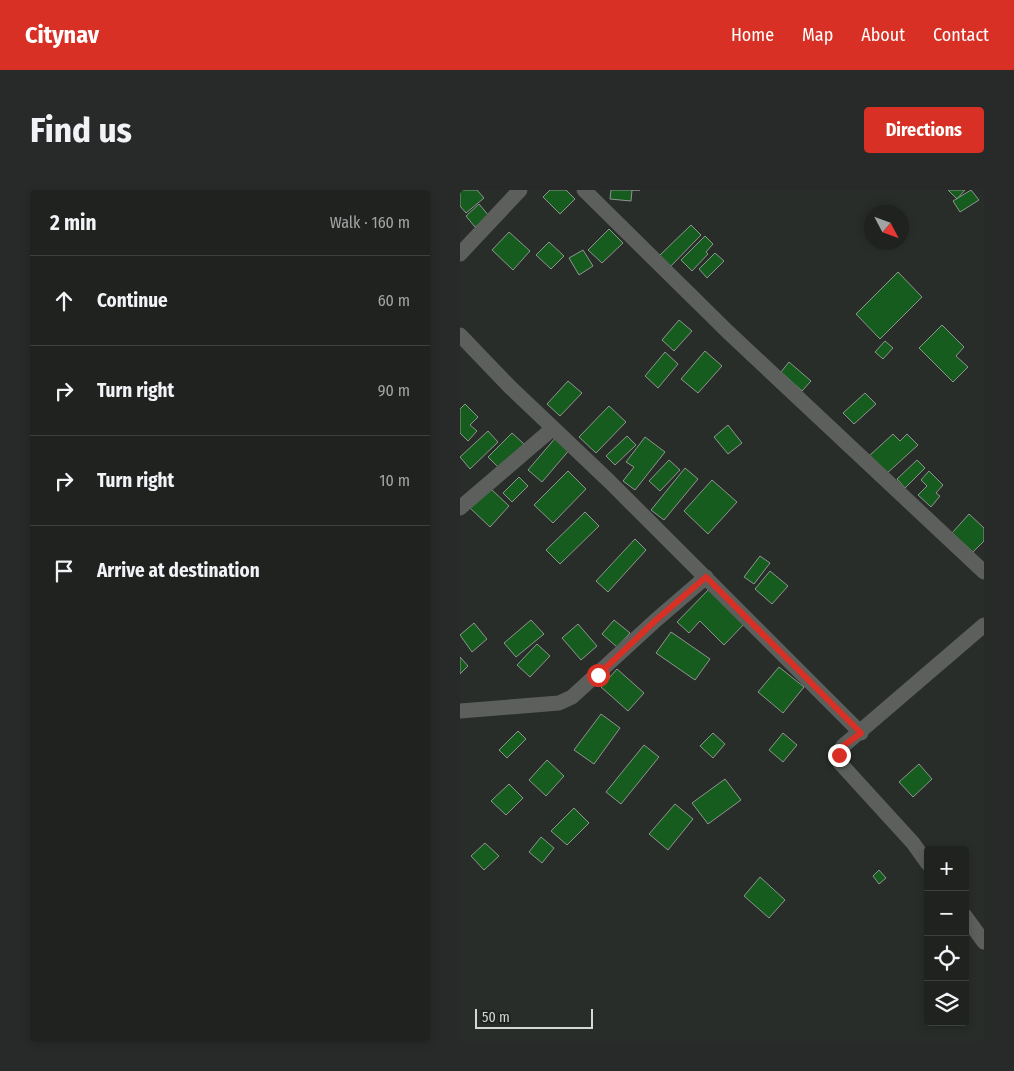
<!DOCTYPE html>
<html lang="en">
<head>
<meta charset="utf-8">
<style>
	:root { --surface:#1f221f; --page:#272a28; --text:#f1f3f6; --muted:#a1a4a4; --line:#3c3f3d; --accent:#d93025 }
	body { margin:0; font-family:"Fira Sans Condensed",sans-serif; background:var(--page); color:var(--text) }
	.controls { position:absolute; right:15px; bottom:15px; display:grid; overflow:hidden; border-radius:5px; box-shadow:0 2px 8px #0003 }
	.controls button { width:45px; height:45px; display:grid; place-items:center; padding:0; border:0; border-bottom:1px solid var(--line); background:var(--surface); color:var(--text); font:25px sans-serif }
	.compass { position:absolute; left:404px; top:15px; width:45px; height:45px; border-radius:50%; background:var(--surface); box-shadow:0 2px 8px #0003; rotate:131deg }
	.scale { position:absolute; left:15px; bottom:12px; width:118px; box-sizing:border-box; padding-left:5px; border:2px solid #d5d7d5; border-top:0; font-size:14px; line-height:18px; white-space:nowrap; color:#d5d7d5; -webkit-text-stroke:4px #1f231f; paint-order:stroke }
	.stop { position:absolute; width:15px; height:15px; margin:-11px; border:4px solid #d93025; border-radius:50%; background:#fff }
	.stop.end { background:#d93025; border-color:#fff; box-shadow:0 1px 5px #0008 }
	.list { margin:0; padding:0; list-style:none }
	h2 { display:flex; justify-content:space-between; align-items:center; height:65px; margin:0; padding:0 20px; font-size:21px }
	h2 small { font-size:16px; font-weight:400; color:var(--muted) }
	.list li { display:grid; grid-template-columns:32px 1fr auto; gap:15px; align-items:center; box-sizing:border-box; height:90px; padding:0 20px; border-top:1px solid var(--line) }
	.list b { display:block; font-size:19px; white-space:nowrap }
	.list em { font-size:16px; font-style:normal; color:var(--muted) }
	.icon { flex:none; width:28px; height:28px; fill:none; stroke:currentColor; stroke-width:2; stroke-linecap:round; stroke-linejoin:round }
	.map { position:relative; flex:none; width:524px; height:851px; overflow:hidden; border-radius:5px }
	header { display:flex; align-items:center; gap:30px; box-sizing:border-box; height:70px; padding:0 25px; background:var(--accent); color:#fff }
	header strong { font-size:24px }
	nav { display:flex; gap:28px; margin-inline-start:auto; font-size:18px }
	.intro { display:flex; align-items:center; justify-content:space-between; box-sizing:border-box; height:120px; padding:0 30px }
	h1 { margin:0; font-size:35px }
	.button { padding:12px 22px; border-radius:5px; background:var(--accent); color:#fff; font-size:18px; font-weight:700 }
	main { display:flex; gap:30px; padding:0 30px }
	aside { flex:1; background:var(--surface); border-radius:5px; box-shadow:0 2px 8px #0003 }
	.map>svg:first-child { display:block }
</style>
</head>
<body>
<header>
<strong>Citynav</strong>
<nav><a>Home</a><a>Map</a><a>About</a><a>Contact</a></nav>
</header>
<div class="intro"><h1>Find us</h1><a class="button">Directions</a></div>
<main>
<aside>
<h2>2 min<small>Walk · 160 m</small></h2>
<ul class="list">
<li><svg class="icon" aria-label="ahead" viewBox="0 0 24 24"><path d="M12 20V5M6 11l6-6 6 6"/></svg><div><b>Continue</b></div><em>60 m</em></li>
<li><svg class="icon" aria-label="right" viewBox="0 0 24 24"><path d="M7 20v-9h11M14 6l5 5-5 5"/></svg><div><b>Turn right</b></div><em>90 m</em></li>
<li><svg class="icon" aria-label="right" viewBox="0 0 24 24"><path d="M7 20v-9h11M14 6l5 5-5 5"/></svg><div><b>Turn right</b></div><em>10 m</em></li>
<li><svg class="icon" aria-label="arrive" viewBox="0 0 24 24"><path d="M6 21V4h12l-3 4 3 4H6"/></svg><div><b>Arrive at destination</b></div></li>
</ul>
</aside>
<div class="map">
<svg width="524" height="851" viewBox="0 0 524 851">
	<rect width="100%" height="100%" fill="#292d29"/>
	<path fill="#165c1e" stroke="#909490" d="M 0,0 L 17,0 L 24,8 L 6,23 L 0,16 Z
		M 90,0 L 106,0 L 115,9 L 100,24 L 83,7 Z
		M 151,0 L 180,0 L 172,0 L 171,11 L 150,9 Z
		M 488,0 L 505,0 L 497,9 Z
		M 511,0 L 519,10 L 500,22 L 493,11 Z
		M 19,14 L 29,26 L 15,37 L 6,26 Z
		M 231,35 L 241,45 L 210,77 L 199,66 Z
		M 149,39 L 163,53 L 142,73 L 128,60 Z
		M 49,42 L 70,61 L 53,80 L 32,60 Z
		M 245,46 L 253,54 L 246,62 L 248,64 L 232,81 L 221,70 Z
		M 89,52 L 104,66 L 91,79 L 76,65 Z
		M 123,60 L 133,76 L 119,85 L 109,68 Z
		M 255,63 L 264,71 L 247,88 L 239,79 Z
		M 438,82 L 462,107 L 420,149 L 396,124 Z
		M 219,130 L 232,141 L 214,161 L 202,150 Z
		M 482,135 L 504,157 L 496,166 L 508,177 L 493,192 L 459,158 Z
		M 425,151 L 433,158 L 423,169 L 415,162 Z
		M 245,161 L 262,176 L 238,203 L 221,189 Z
		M 205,162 L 218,174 L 198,198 L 185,186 Z
		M 329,172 L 351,191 L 342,201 L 321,182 Z
		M 108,191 L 122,203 L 100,226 L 87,214 Z
		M 405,203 L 416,214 L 394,234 L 383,223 Z
		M 5,214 L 18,227 L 10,235 L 17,241 L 8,251 L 0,243 L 0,219 Z
		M 149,216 L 166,232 L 136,263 L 119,247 Z
		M 268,235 L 282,253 L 268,264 L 254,247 Z
		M 28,241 L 38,252 L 10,279 L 0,267 Z
		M 52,243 L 64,254 L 40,279 L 28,267 Z
		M 433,244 L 440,251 L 447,244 L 458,255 L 425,285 L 408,267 Z
		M 97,246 L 111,258 L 82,292 L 68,280 Z
		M 167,246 L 176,255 L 155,275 L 146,266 Z
		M 185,247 L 205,262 L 175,300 L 163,291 L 174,277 L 166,272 Z
		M 209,270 L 220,280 L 200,301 L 189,291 Z
		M 457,270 L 465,278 L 445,298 L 437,289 Z
		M 225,278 L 238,289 L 204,330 L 191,320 Z
		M 108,281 L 126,299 L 93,333 L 74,315 Z
		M 469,281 L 483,295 L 476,303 L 480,306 L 471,317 L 458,305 L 467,296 L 461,290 Z
		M 59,287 L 68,296 L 52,312 L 43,303 Z
		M 252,290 L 277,312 L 248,344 L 224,321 Z
		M 30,298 L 49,316 L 30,337 L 10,318 Z
		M 125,322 L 139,336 L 100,374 L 86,360 Z
		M 509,324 L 524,338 L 524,351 L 513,362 L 492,343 Z
		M 175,349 L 186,360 L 148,402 L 136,391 Z
		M 300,366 L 310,373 L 294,394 L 284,387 Z
		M 310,381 L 328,396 L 312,414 L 295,399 Z
		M 251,397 L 287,431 L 264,455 L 240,431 L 229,443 L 217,432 Z
		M 71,430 L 84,444 L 56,467 L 44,453 Z
		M 154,430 L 170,443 L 157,457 L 142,444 Z
		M 14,433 L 27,449 L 12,462 L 0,445 Z
		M 118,434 L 137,456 L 121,470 L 102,448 Z
		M 211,442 L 250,469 L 235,490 L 196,463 Z
		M 77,454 L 90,466 L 70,487 L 57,475 Z
		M 0,467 L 8,476 L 0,484 Z
		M 319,477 L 344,497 L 323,523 L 298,502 Z
		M 157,479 L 184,503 L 168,521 L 141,497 Z
		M 141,524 L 160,538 L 134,574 L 114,560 Z
		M 58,541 L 66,549 L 47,568 L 39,560 Z
		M 253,543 L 265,554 L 253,568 L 240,556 Z
		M 323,543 L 337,555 L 323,572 L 309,560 Z
		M 184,555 L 199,567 L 161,614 L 146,602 Z
		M 87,570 L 104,586 L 86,606 L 69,590 Z
		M 459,574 L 472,589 L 453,607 L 439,592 Z
		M 265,589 L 281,610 L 248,634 L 232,613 Z
		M 49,594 L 63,608 L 46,625 L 31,611 Z
		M 215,614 L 233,629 L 208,660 L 189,644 Z
		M 114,618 L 129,633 L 107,655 L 91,641 Z
		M 81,647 L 94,658 L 82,673 L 69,662 Z
		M 25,653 L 39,666 L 24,680 L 11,666 Z
		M 419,680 L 426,688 L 419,694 L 413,686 Z
		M 300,687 L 325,710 L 309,728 L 284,706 Z"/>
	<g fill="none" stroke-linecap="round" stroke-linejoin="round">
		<path stroke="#5c5f5b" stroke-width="15" d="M 124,0 L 268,142 L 524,382
			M 0,64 L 60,0
			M 0,145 L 50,197 L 149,291 L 401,543
			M 0,318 L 92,239
			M 0,521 L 99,513 L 112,507 L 196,430 L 246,387
			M 468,674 L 453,653 L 380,573 L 379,565 L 383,556 L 524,435
			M 505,726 L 524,752"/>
	</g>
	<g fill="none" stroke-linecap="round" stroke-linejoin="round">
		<path stroke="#d93025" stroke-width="6" d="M 138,485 L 196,430 L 246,387 L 401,543 L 383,556 L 379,565"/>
	</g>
</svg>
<div class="controls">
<button>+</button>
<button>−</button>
<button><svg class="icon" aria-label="locate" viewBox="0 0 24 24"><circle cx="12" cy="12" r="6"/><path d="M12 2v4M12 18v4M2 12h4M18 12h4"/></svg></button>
<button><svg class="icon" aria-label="layers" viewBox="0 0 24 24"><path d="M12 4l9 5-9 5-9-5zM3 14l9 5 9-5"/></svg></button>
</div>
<svg class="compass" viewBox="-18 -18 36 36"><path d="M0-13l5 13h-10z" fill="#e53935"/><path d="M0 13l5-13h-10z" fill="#a1a4a4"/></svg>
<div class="scale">50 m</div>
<div class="stop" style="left:138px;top:485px"></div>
<div class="stop end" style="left:379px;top:565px"></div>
</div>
</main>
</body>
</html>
